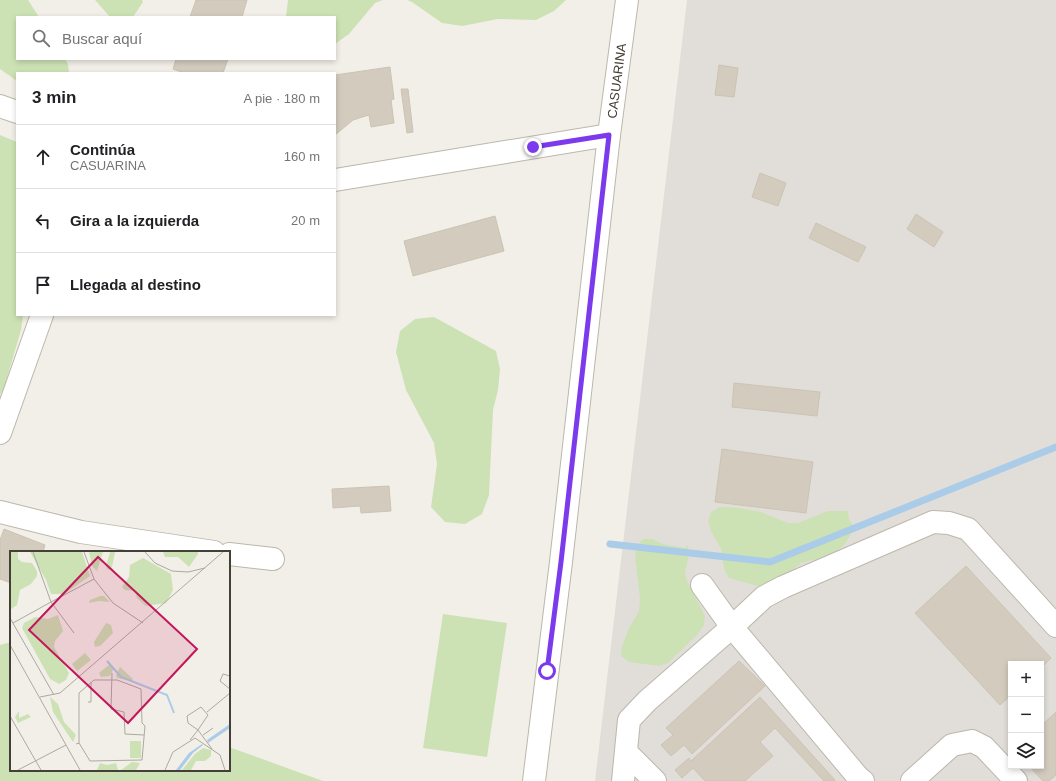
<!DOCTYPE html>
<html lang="es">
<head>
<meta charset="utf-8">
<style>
	:root { --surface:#fff; --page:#f2f2f2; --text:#202124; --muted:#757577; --line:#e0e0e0 }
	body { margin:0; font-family:Helvetica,sans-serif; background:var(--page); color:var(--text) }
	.controls { position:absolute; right:12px; bottom:12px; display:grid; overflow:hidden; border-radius:0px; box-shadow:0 2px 6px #0003 }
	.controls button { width:36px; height:36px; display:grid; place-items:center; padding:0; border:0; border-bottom:1px solid var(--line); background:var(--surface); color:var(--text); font:20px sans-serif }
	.stop { position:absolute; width:12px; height:12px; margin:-9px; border:3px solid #7c3aed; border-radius:50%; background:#fff }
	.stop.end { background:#7c3aed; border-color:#fff; box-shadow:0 1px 4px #0008 }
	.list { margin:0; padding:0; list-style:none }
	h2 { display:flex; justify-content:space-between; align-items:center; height:52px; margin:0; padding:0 16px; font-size:17px }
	h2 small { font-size:13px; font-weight:400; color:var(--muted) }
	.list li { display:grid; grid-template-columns:26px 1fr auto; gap:12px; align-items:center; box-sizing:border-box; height:64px; padding:0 16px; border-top:1px solid var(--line) }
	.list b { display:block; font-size:15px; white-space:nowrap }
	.list p { margin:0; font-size:13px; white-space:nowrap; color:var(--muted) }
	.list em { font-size:13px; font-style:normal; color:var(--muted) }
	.icon { flex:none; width:22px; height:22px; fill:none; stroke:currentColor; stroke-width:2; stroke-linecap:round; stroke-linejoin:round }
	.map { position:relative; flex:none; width:1056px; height:781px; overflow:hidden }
	.search { position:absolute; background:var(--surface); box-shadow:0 2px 6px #0003; left:16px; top:16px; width:320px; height:44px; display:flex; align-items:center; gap:10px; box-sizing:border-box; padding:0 14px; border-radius:0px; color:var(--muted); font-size:15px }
	.panel { position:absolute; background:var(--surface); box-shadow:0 2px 6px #0003; left:16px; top:72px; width:320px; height:244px; border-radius:0px }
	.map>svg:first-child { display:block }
</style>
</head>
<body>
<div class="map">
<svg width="1056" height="781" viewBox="0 0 1056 781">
	<rect width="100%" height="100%" fill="#f2efe8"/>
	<path fill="#e1ded9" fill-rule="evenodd" d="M 687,0 L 1056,0 L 1056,781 L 595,781 ZM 1011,664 L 1041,664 L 1041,766 L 1011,766 Z"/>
	<path fill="#cce2b4" d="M 0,0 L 28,0 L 39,17 L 17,17 L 17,59 L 65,59 L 68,64 L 69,73 L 17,73 L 17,81 L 0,69 Z
		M 95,0 L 142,0 L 143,2 L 133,17 L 110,17 Z
		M 288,0 L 383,0 L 375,3 L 349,34 L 335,44 L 335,17 L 286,17 Z
		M 407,0 L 566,0 L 554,11 L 536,20 L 498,19 L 462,26 L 442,23 L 412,2 Z
		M 0,135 L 17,142 L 17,315 L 23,315 L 21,330 L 4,388 L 0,395 Z
		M 434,317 L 496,351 L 500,369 L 498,390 L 493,410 L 489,495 L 482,514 L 465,524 L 445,522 L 431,507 L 437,464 L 434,443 L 406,390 L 396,352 L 400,331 L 415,319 Z
		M 720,507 L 740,508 L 761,512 L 788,523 L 798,523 L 828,511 L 848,511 L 849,520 L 855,527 L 845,544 L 837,551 L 820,558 L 801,563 L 785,577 L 767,587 L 757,586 L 729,578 L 724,569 L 721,549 L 711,531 L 708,521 L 711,512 Z
		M 643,539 L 653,539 L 662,544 L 685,548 L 688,545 L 689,555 L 685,573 L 687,581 L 705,616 L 704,625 L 697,635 L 668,663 L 659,666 L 629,662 L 621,656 L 622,646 L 629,628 L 639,611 L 640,598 L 635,556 L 637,546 Z
		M 443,614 L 507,623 L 487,757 L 423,748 Z
		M 11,642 L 11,770 L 229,770 L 229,747 L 323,781 L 0,781 L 0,645 Z"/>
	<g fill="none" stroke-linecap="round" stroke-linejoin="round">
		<path stroke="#aacce9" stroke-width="7" d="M 610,544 L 770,562 L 1056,447"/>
	</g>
	<path fill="#d2cbbe" stroke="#ccc3b2" d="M 196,0 L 247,0 L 242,17 L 190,17 Z
		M 176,59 L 228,59 L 223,73 L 184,73 L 173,69 Z
		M 719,65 L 738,68 L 734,97 L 715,95 Z
		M 390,67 L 394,99 L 391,100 L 394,123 L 371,127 L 369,115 L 353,120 L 335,135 L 335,75 Z
		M 401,89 L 408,89 L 413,132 L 407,133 Z
		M 760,173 L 786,183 L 778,206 L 752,197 Z
		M 916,214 L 943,232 L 934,247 L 907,229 Z
		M 495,216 L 504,251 L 413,276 L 404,241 Z
		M 816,223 L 866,247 L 858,262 L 809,238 Z
		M 734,383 L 820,392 L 817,416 L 732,407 Z
		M 722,449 L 813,462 L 806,513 L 715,502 Z
		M 389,486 L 391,511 L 361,513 L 360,506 L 333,508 L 332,489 Z
		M 4,529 L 45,545 L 43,552 L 11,552 L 11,583 L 0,579 L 0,540 Z
		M 966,566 L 1051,658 L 1041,668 L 1041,664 L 1011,664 L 1011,695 L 1000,705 L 915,613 Z
		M 739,661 L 765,686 L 692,754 L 684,745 L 671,756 L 661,745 L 673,735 L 666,728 Z
		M 760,697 L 835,780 L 833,781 L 824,781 L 775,728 L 760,742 L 773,756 L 745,781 L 705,781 L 693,768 L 682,778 L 675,770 L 689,758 L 691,761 Z
		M 1056,712 L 1056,775 L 1049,781 L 1043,781 L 1029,766 L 1041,766 L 1041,726 Z"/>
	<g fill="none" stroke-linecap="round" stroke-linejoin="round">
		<g stroke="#bcb7ab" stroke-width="24">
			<g id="minor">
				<path d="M 0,106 L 17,112"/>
				<path d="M 335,180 L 609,135"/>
				<path d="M 0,433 L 42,315"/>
				<path d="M 0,512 L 81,532 L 214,552"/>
				<path d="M 229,554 L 273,559"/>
				<path d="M 702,585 L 732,627 L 858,777 L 863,781"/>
				<path d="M 627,753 L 655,781"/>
				<path id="s1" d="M 534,781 L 561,562 L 609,135 L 627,0"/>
				<path d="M 623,781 L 629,720 L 647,701 L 732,627 L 764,597 L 783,587 L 933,522 L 949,523 L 968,529 L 1056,626"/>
				<path d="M 912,781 L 952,745 L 972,741 L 984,747 L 1016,781"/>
			</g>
		</g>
		<use href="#minor" stroke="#fff" stroke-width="22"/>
	</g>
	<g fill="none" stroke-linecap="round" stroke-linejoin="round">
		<path stroke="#7c3aed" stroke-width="5" d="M 533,147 L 609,135 L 561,562 L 547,671"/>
	</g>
	<g text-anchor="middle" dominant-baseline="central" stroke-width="3.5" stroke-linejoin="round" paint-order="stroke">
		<g font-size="13" fill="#444037" stroke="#fff">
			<text stroke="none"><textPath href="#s1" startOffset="705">CASUARINA</textPath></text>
		</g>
	</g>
	<g transform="translate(10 551)">
		<rect width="220" height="220" fill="#f2efe8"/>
		<path d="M 0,1 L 8,1 L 8,8 L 12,11 L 22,12 L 27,20 L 27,25 L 21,33 L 10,39 L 7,54 L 1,58 ZM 20,1 L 72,1 L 80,25 L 54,43 L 41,43 L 36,29 ZM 79,1 L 93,1 L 87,20 L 82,15 ZM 100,1 L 105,1 L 102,16 L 98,19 L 96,15 ZM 153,1 L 188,1 L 188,3 L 179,16 L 168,6 L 155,6 ZM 133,7 L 161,23 L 163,39 L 156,52 L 136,55 L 127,47 L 125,40 L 115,39 L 112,36 L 119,26 L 120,14 ZM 90,45 L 94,45 L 100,51 L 89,50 L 79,52 L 80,49 ZM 48,64 L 53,80 L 45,90 L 44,96 L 59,122 L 56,129 L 49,133 L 40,128 L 12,77 L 14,72 L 25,66 L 38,68 ZM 96,72 L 101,74 L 103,82 L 90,95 L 85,96 L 84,91 ZM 75,102 L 81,109 L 67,120 L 62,113 ZM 100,113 L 104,117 L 100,125 L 91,126 L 89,122 ZM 110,116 L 123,128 L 122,130 L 107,127 L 106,124 ZM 40,146 L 48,153 L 54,171 L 66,184 L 63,191 L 43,161 ZM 9,160 L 9,167 L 18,163 L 21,166 L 8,172 L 5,166 ZM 120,190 L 131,190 L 131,207 L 120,207 ZM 193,197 L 201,199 L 201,205 L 195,210 L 186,210 L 181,219 L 172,219 L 185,203 ZM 122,211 L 130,212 L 126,219 L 111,219 ZM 90,212 L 97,214 L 106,212 L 108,219 L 87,219 Z" fill="#cce2b4"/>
		<path d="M 220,173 L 220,177 L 198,192 L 197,189 ZM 192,193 L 193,194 L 183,202 L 170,219 L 166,219 L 179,202 Z" fill="#aacce9"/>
		<path fill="none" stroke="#aacce9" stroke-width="2" d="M 97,110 L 111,126 L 157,144 L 164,162"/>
		<path fill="none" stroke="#aca9a1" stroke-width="1" d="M 23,1 L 41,51 L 84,28M 74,1 L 84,28 L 103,52 L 133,72M 135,1 L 145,12 L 162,20 L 178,21 L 195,17M 0,67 L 44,144M 3,72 L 41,51 L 64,82M 0,94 L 70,219M 102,122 L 101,158 L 114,161 L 115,183 L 134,184M 220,125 L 213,123 L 210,130 L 220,138M 30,146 L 50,142 L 213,1M 78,151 L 81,151 L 81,131M 197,161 L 220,142M 0,165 L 31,219M 193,184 L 203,177M 180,189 L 188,179 L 178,172 L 177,165 L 191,156 L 198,164 L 188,179 L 202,198M 66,193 L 69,192 L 69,142 L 84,129 L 107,129 L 131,138 L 132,172 L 135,175 L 132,209 L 80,210 L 69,192M 8,219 L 56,194M 155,219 L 163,201 L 185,187 L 210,204 L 215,219"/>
		<path fill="#c2185b" fill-opacity="0.15" stroke="#c2185b" stroke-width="2" d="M 88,6 L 187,98 L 118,172 L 19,79 Z"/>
		<rect width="220" height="220" fill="none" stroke="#444037" stroke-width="2"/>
	</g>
</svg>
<div class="controls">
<button>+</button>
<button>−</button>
<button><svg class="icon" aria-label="layers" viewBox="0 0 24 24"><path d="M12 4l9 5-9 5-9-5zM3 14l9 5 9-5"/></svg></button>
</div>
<div class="stop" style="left:547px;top:671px"></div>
<div class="stop end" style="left:533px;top:147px"></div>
<div class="search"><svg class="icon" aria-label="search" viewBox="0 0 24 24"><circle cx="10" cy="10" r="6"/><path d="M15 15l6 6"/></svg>Buscar aquí</div>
<section class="panel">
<h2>3 min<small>A pie · 180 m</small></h2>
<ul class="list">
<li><svg class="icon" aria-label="ahead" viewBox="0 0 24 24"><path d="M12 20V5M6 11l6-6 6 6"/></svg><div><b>Continúa</b><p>CASUARINA</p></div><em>160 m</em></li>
<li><svg class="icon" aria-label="left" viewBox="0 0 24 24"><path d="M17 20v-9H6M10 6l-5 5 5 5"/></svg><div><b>Gira a la izquierda</b></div><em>20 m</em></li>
<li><svg class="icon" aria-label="arrive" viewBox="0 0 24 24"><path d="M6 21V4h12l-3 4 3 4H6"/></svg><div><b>Llegada al destino</b></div></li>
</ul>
</section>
</div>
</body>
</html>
